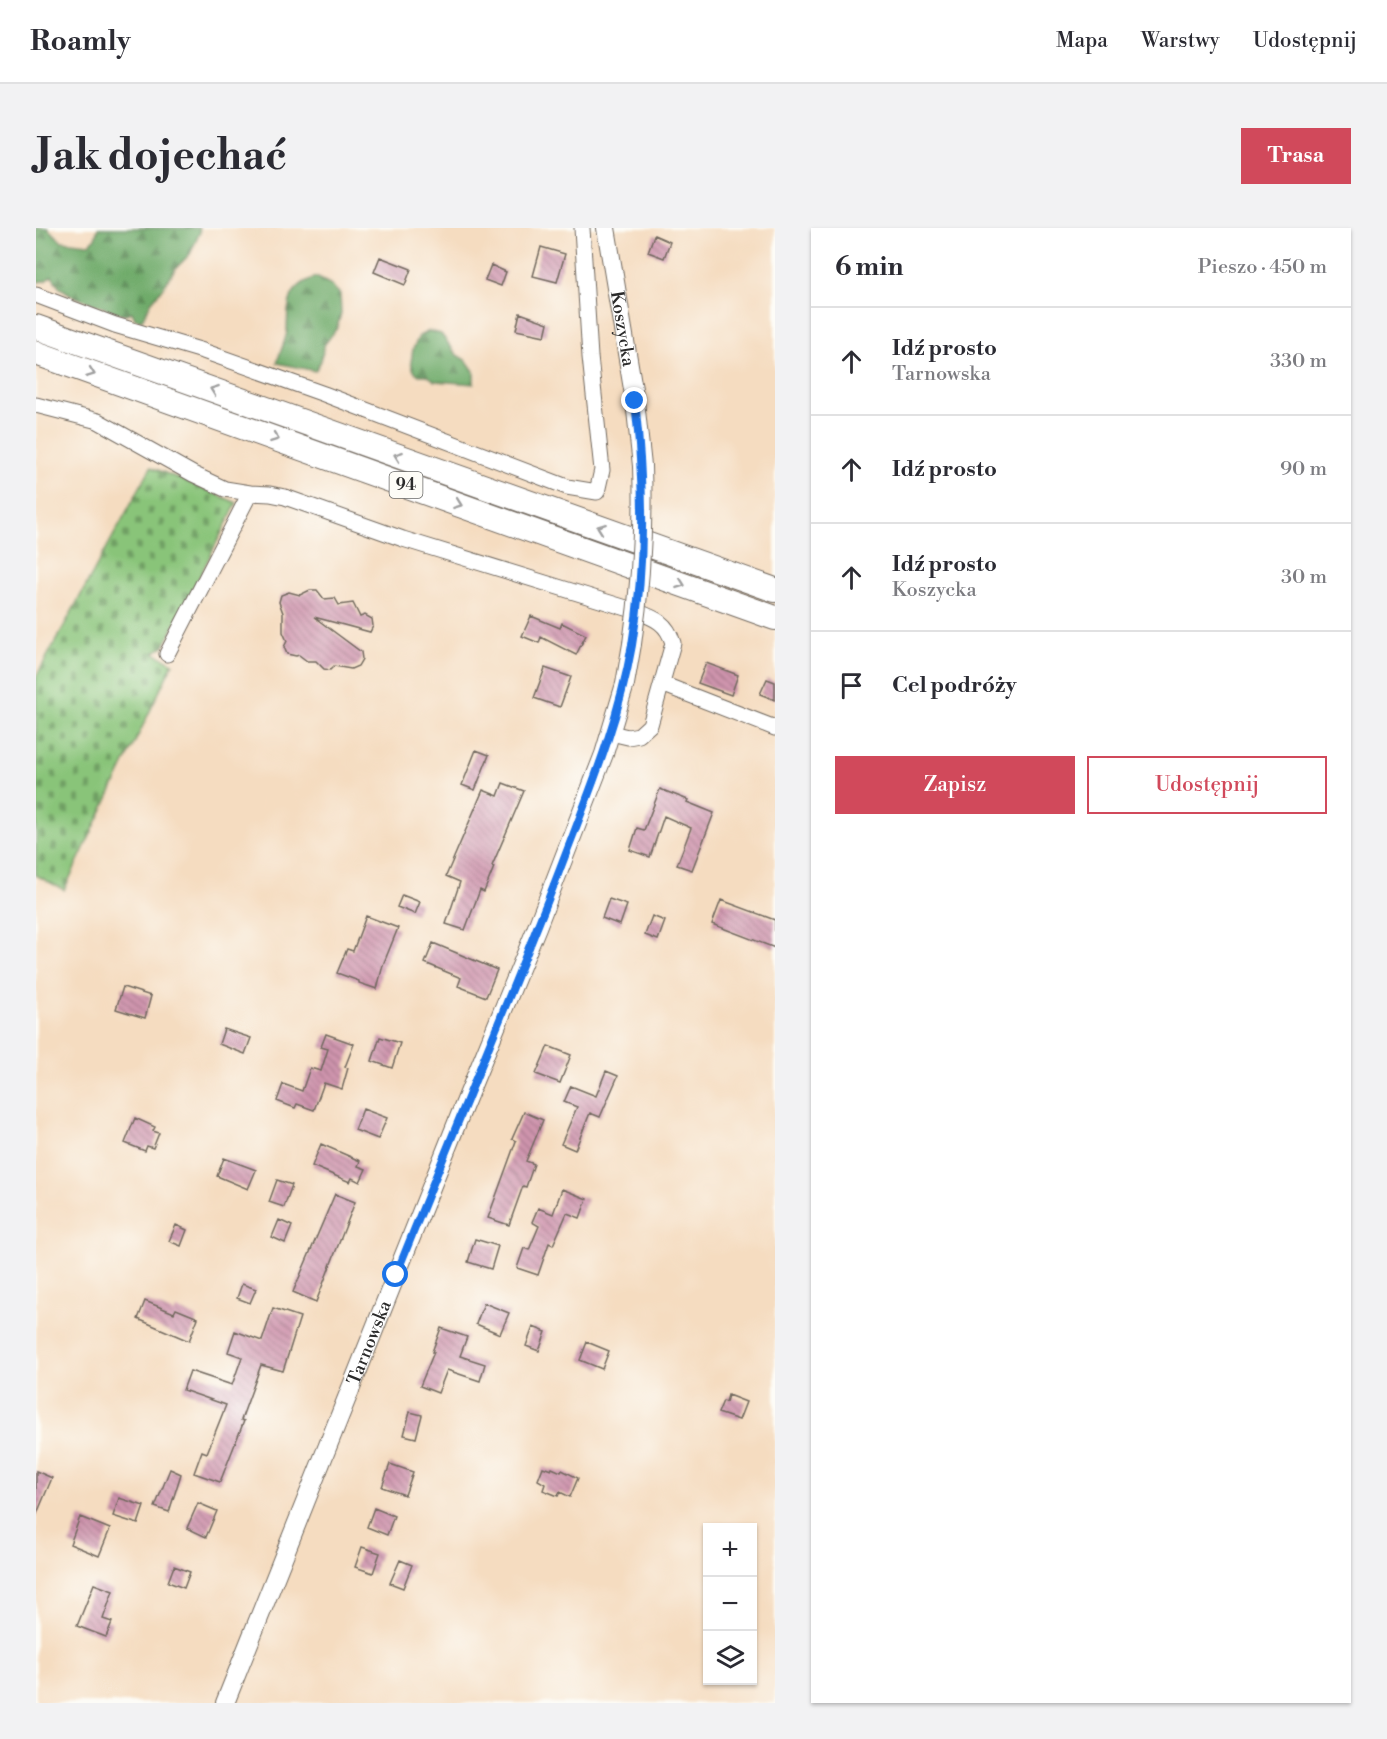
<!DOCTYPE html>
<html lang="pl">
<head>
<meta charset="utf-8">
<style>
	:root { --surface:#fff; --page:#f2f2f3; --text:#2b2b33; --muted:#7c7c81; --line:#e1e1e2; --accent:#d1495b }
	body { margin:0; font-family:"Libre Bodoni",serif; background:var(--page); color:var(--text) }
	.controls { position:absolute; right:18px; bottom:18px; display:grid; overflow:hidden; border-radius:0px; box-shadow:0 2px 4px #0004 }
	.controls button { width:54px; height:54px; display:grid; place-items:center; padding:0; border:0; border-bottom:2px solid var(--line); background:var(--surface); color:var(--text); font:30px sans-serif }
	.stop { position:absolute; width:18px; height:18px; margin:-14px; border:4px solid #1a73e8; border-radius:50%; background:#fff }
	.stop.end { background:#1a73e8; border-color:#fff; box-shadow:0 2px 6px #0008 }
	.list { margin:0; padding:0; list-style:none }
	h2 { display:flex; justify-content:space-between; align-items:center; height:78px; margin:0; padding:0 24px; font-size:26px }
	h2 small { font-size:20px; font-weight:400; color:var(--muted) }
	.list li { display:grid; grid-template-columns:39px 1fr auto; gap:18px; align-items:center; box-sizing:border-box; height:108px; padding:0 24px; border-top:2px solid var(--line) }
	.list b { display:block; font-size:22px; white-space:nowrap }
	.list p { margin:0; font-size:20px; white-space:nowrap; color:var(--muted) }
	.list em { font-size:20px; font-style:normal; color:var(--muted) }
	.actions { display:flex; gap:12px; padding:18px 24px }
	.actions a { flex:1; padding:14px 0; border:2px solid var(--accent); border-radius:0px; text-align:center; font-size:21px; color:var(--accent) }
	.actions .main { background:var(--accent); color:#fff }
	.icon { flex:none; width:33px; height:33px; fill:none; stroke:currentColor; stroke-width:2; stroke-linecap:round; stroke-linejoin:round }
	.map { position:relative; flex:none; width:739px; height:1475px; overflow:hidden; border-radius:0px }
	header { display:flex; align-items:center; gap:36px; box-sizing:border-box; height:84px; padding:0 30px; background:var(--surface); border-bottom:2px solid var(--line) }
	header strong { font-size:28px }
	nav { display:flex; gap:33px; margin-inline-start:auto; font-size:21px }
	.intro { display:flex; align-items:center; justify-content:space-between; box-sizing:border-box; height:144px; padding:0 36px }
	h1 { margin:0; font-size:42px }
	.button { padding:15px 27px; border-radius:0px; background:var(--accent); color:#fff; font-size:21px; font-weight:700 }
	main { display:flex; gap:36px; padding:0 36px }
	aside { flex:1; background:var(--surface); border-radius:0px; box-shadow:0 2px 4px #0004 }
	.map>svg:first-child { display:block }
</style>
</head>
<body>
<header>
<strong>Roamly</strong>
<nav><a>Mapa</a><a>Warstwy</a><a>Udostępnij</a></nav>
</header>
<div class="intro"><h1>Jak dojechać</h1><a class="button">Trasa</a></div>
<main>
<div class="map">
<svg width="739" height="1475" viewBox="0 0 739 1475">
	<defs>
		<pattern id="forest-firs" width="22" height="20" patternUnits="userSpaceOnUse" patternTransform="scale(1.5)"><rect width="22" height="20" fill="#6eaa69"/><path d="M5 1l3.5 6h-7zM16 11l3.5 6h-7z" fill="#5b8b57"/></pattern>
		<pattern id="cemetery-stones" width="16" height="16" patternUnits="userSpaceOnUse" patternTransform="scale(1.5)"><rect width="16" height="16" fill="#89c479"/><path d="M2 7V4a2 2 0 0 1 4 0v3zM10 15v-3a2 2 0 0 1 4 0v3z" fill="#709f63"/></pattern>
		<pattern id="building-back-hatch" width="6" height="6" patternUnits="userSpaceOnUse" patternTransform="scale(1.5)"><rect width="6" height="6" fill="#cf94ad"/><path d="M-1 5l2 2M0 0l6 6M5-1l2 2" fill="none" stroke="#a8798d"/></pattern>
	</defs>
	<rect width="100%" height="100%" fill="#fdfcf7"/>
	<filter id="ink" filterUnits="userSpaceOnUse"><feTurbulence type="fractalNoise" baseFrequency=".0167" numOctaves="2"/><feDisplacementMap in="SourceGraphic" scale="12" xChannelSelector="R" yChannelSelector="G"/><feConvolveMatrix kernelMatrix="1 2 1 2 8 2 1 2 1" color-interpolation-filters="sRGB"/></filter>
	<filter id="wash" filterUnits="userSpaceOnUse"><feTurbulence type="fractalNoise" baseFrequency=".008" numOctaves="4" result="noise"/><feDisplacementMap in="SourceGraphic" scale="24" xChannelSelector="R" yChannelSelector="G"/><feGaussianBlur stdDeviation="1.35" result="paint"/><feColorMatrix in="noise" values="0 0 0 0 0 0 0 0 0 0 0 0 0 0 0 0 0 1.4 0 .05"/><feComposite in="paint" operator="in"/></filter>
	<g filter="url(#wash)">
		<rect width="100%" height="100%" fill="#f5dcc0"/>
		<path fill="url(#forest-firs)" stroke="#4c6a4a" stroke-width="1.5" d="M 0,0 L 11,0 L 26,13 L 53,16 L 59,10 L 62,0 L 163,0 L 164,4 L 154,26 L 139,41 L 127,60 L 116,73 L 106,92 L 99,91 L 96,84 L 87,87 L 37,68 L 23,59 L 16,48 L 9,53 L 0,54 Z
			M 280,49 L 294,56 L 304,66 L 305,85 L 301,100 L 288,117 L 285,133 L 279,143 L 241,135 C 243,125 250,113 251,103 C 252,76 251,59 280,49 Z
			M 393,103 L 405,106 L 421,127 L 431,133 L 438,143 L 438,156 L 399,153 L 391,147 L 383,147 L 378,143 L 375,134 L 377,121 L 383,108 Z"/>
		<path fill="url(#cemetery-stones)" stroke="#5a7852" stroke-width="1.5" d="M 115,239 L 201,275 L 128,418 L 118,425 L 137,435 L 28,662 L 0,647 L 0,449 Z"/>
		<g id="blocks">
			<path fill="url(#building-back-hatch)" d="M 618,7 L 634,14 L 628,30 L 612,24 Z
				M 505,19 L 529,26 L 521,54 L 497,48 Z
				M 344,29 L 375,41 L 369,57 L 338,44 Z
				M 455,37 L 470,44 L 465,58 L 449,52 Z
				M 484,85 L 512,95 L 509,108 L 480,102 Z
				M 274,362 L 281,362 L 288,371 L 299,370 L 303,377 L 317,375 L 324,389 L 329,387 L 336,391 L 337,398 L 334,404 L 278,389 L 325,424 L 326,431 L 322,438 L 315,441 L 298,438 L 294,442 L 288,441 L 280,433 L 271,433 L 263,427 L 260,428 L 251,426 L 248,419 L 251,413 L 247,404 L 247,385 L 243,374 L 245,367 L 253,364 L 264,367 Z
				M 495,388 L 524,400 L 526,395 L 550,407 L 540,427 L 505,409 L 503,415 L 486,408 Z
				M 670,435 L 702,447 L 695,467 L 662,455 Z
				M 509,440 L 535,449 L 524,479 L 498,470 Z
				M 731,451 L 739,454 L 739,472 L 724,466 Z
				M 440,522 L 453,527 L 439,562 L 426,557 Z
				M 467,555 L 488,563 L 456,638 L 458,639 L 448,664 L 444,662 L 429,702 L 410,696 L 424,654 L 410,648 L 447,562 L 462,568 Z
				M 624,561 L 652,572 L 651,574 L 678,585 L 656,642 L 641,637 L 655,600 L 628,588 L 614,629 L 594,622 L 601,600 L 608,602 Z
				M 366,667 L 384,674 L 379,686 L 361,679 Z
				M 573,671 L 591,677 L 584,697 L 566,690 Z
				M 685,672 L 739,692 L 739,720 L 676,696 Z
				M 330,688 L 362,700 L 347,737 L 341,761 L 323,755 L 323,753 L 301,745 L 311,721 L 317,723 Z
				M 616,688 L 629,693 L 622,712 L 609,707 Z
				M 397,715 L 461,742 L 450,769 L 422,758 L 425,750 L 389,735 Z
				M 87,759 L 115,768 L 109,790 L 80,781 Z
				M 188,801 L 215,810 L 209,826 L 183,816 Z
				M 290,806 L 318,816 L 309,839 L 312,840 L 306,861 L 288,855 L 278,882 L 261,876 L 259,880 L 241,873 L 247,856 L 266,863 L 274,840 L 285,843 L 292,821 L 285,819 Z
				M 344,809 L 364,815 L 356,840 L 336,833 Z
				M 512,818 L 535,827 L 524,855 L 500,846 Z
				M 570,843 L 582,848 L 564,889 L 554,885 L 539,922 L 525,916 L 541,879 L 528,874 L 535,858 L 560,868 Z
				M 327,881 L 351,890 L 342,911 L 319,902 Z
				M 488,884 L 507,892 L 490,933 L 498,936 L 490,959 L 487,958 L 473,997 L 452,990 L 480,913 L 476,911 Z
				M 99,890 L 119,899 L 117,903 L 123,905 L 117,920 L 111,918 L 109,923 L 89,915 Z
				M 285,916 L 324,933 L 322,938 L 330,941 L 324,954 L 316,950 L 314,954 L 276,938 Z
				M 188,930 L 220,942 L 212,961 L 181,948 Z
				M 241,952 L 256,957 L 248,979 L 233,974 Z
				M 526,961 L 551,971 L 544,990 L 531,985 L 517,1017 L 513,1015 L 502,1047 L 481,1040 L 488,1020 L 493,1022 L 503,998 L 496,994 L 502,980 L 517,986 Z
				M 299,966 L 319,974 L 280,1074 L 257,1064 Z
				M 243,992 L 256,998 L 249,1015 L 236,1009 Z
				M 140,997 L 151,1002 L 145,1018 L 133,1013 Z
				M 439,1011 L 462,1018 L 455,1041 L 432,1034 Z
				M 206,1056 L 220,1061 L 214,1075 L 201,1070 Z
				M 109,1073 L 138,1085 L 140,1081 L 162,1090 L 153,1113 L 102,1091 Z
				M 448,1075 L 473,1085 L 464,1106 L 440,1096 Z
				M 237,1080 L 264,1089 L 247,1143 L 225,1137 L 205,1192 L 208,1193 L 184,1254 L 158,1245 L 166,1223 L 171,1225 L 190,1177 L 147,1162 L 154,1143 L 196,1157 L 206,1129 L 192,1124 L 199,1103 L 226,1113 Z
				M 497,1099 L 510,1104 L 503,1123 L 490,1118 Z
				M 405,1100 L 431,1109 L 424,1128 L 449,1136 L 444,1153 L 411,1142 L 402,1165 L 384,1158 L 398,1124 L 396,1124 Z
				M 551,1114 L 573,1123 L 566,1141 L 544,1132 Z
				M 692,1167 L 710,1174 L 703,1192 L 682,1185 L 687,1173 L 690,1174 Z
				M 374,1184 L 386,1187 L 380,1210 L 368,1207 Z
				M 354,1236 L 377,1244 L 369,1267 L 346,1259 Z
				M 507,1239 L 515,1242 L 516,1240 L 525,1244 L 526,1242 L 542,1250 L 534,1269 L 524,1264 L 522,1268 L 507,1262 L 509,1256 L 502,1252 Z
				M 134,1241 L 145,1246 L 133,1284 L 119,1279 Z
				M 0,1243 L 16,1250 L 0,1288 Z
				M 83,1270 L 108,1278 L 102,1296 L 77,1288 Z
				M 162,1275 L 181,1283 L 170,1309 L 151,1300 Z
				M 338,1280 L 358,1288 L 351,1307 L 331,1299 Z
				M 44,1289 L 74,1301 L 63,1328 L 34,1316 Z
				M 326,1319 L 344,1325 L 337,1345 L 319,1339 Z
				M 364,1332 L 376,1337 L 367,1360 L 354,1355 Z
				M 138,1338 L 154,1344 L 148,1360 L 132,1354 Z
				M 58,1356 L 77,1363 L 67,1391 L 76,1394 L 70,1409 L 41,1398 Z"/>
		</g>
	</g>
	<g filter="url(#ink)">
		<use href="#blocks" fill-opacity="0" stroke="#72695f" stroke-width="1.5"/>
		<g fill="none" stroke-linecap="round" stroke-linejoin="round">
			<g stroke="#72695f" stroke-width="17">
				<path id="minor" d="M 0,67 L 79,97 L 167,123 L 288,166 L 531,259 L 561,264 L 566,242 L 554,129 L 546,0
					M 0,177 L 62,193 L 157,246 L 189,261 L 214,265
					M 131,426 L 214,265 L 234,266 L 249,269 L 367,311 L 600,383 C 618,390 631,394 637,415 L 614,497 L 603,507 L 592,509 L 575,505
					M 626,456 L 739,500"/>
			</g>
			<g stroke="#72695f" stroke-width="20">
				<g id="tertiary">
					<path id="s1" d="M 570,0 L 599,173 L 606,238"/>
					<path id="s2" d="M 189,1475 L 424,887 L 501,699 L 568,526 L 589,456 L 596,416"/>
				</g>
			</g>
			<g stroke="#72695f" stroke-width="26">
				<path id="primary" d="M 0,99 L 739,362
					M 0,125 L 739,390"/>
			</g>
			<use href="#minor" stroke="#fff" stroke-width="15"/>
			<use href="#tertiary" stroke="#fff" stroke-width="18"/>
			<use href="#primary" stroke="#fff" stroke-width="24"/>
			<g stroke="#72695f" stroke-width="20" stroke-linecap="butt">
				<path id="tertiary-bridge" d="M 596,416 C 605,355 608,299 606,238"/>
			</g>
			<use href="#tertiary-bridge" stroke="#fff" stroke-width="18"/>
		</g>
		<defs><path id="oneway-chevron" d="M-2-3.5L2.5 0L-2 3.5" fill="none" stroke-width="1.6" stroke-linecap="round" stroke-linejoin="round" transform="scale(1.5)"/></defs>
		<g stroke="#a0a0a0">
			<use href="#oneway-chevron" transform="translate(55 145) rotate(20)"/>
			<use href="#oneway-chevron" transform="translate(178 162) rotate(-160)"/>
			<use href="#oneway-chevron" transform="translate(239 210) rotate(20)"/>
			<use href="#oneway-chevron" transform="translate(362 228) rotate(-160)"/>
			<use href="#oneway-chevron" transform="translate(422 276) rotate(20)"/>
			<use href="#oneway-chevron" transform="translate(565 300) rotate(-160)"/>
			<use href="#oneway-chevron" transform="translate(645 356) rotate(20)"/>
		</g>
	</g>
	<g fill="none" stroke-linecap="round" stroke-linejoin="round" filter="url(#ink)">
		<path stroke="#1a73e8" stroke-width="8" d="M 360,1047 C 413,914 469,782 521,649 C 550,572 582,498 596,417 C 610,334 608,256 599,173"/>
	</g>
	<g text-anchor="middle" dominant-baseline="central" stroke-width="5" stroke-linejoin="round" paint-order="stroke">
		<rect fill="#fdfcf7" stroke="#6a6a68" stroke-width="1.5" x="353.5" y="244" width="33" height="26" rx="4.5"/>
		<g font-size="16" font-weight="bold" fill="#2b2b2b">
			<text x="370" y="257">94</text>
		</g>
		<g font-size="18" fill="#2b2b2b" stroke="#fdfcf7">
			<text stroke="none"><textPath href="#s1" startOffset="102">Koszycka</textPath></text>
			<text stroke="none"><textPath href="#s2" startOffset="388">Tarnowska</textPath></text>
		</g>
	</g>
</svg>
<div class="controls">
<button>+</button>
<button>−</button>
<button><svg class="icon" aria-label="layers" viewBox="0 0 24 24"><path d="M12 4l9 5-9 5-9-5zM3 14l9 5 9-5"/></svg></button>
</div>
<div class="stop" style="left:360px;top:1047px"></div>
<div class="stop end" style="left:599px;top:173px"></div>
</div>
<aside>
<h2>6 min<small>Pieszo · 450 m</small></h2>
<ul class="list">
<li><svg class="icon" aria-label="ahead" viewBox="0 0 24 24"><path d="M12 20V5M6 11l6-6 6 6"/></svg><div><b>Idź prosto</b><p>Tarnowska</p></div><em>330 m</em></li>
<li><svg class="icon" aria-label="ahead" viewBox="0 0 24 24"><path d="M12 20V5M6 11l6-6 6 6"/></svg><div><b>Idź prosto</b></div><em>90 m</em></li>
<li><svg class="icon" aria-label="ahead" viewBox="0 0 24 24"><path d="M12 20V5M6 11l6-6 6 6"/></svg><div><b>Idź prosto</b><p>Koszycka</p></div><em>30 m</em></li>
<li><svg class="icon" aria-label="arrive" viewBox="0 0 24 24"><path d="M6 21V4h12l-3 4 3 4H6"/></svg><div><b>Cel podróży</b></div></li>
</ul>
<div class="actions"><a class="main">Zapisz</a><a>Udostępnij</a></div>
</aside>
</main>
</body>
</html>
